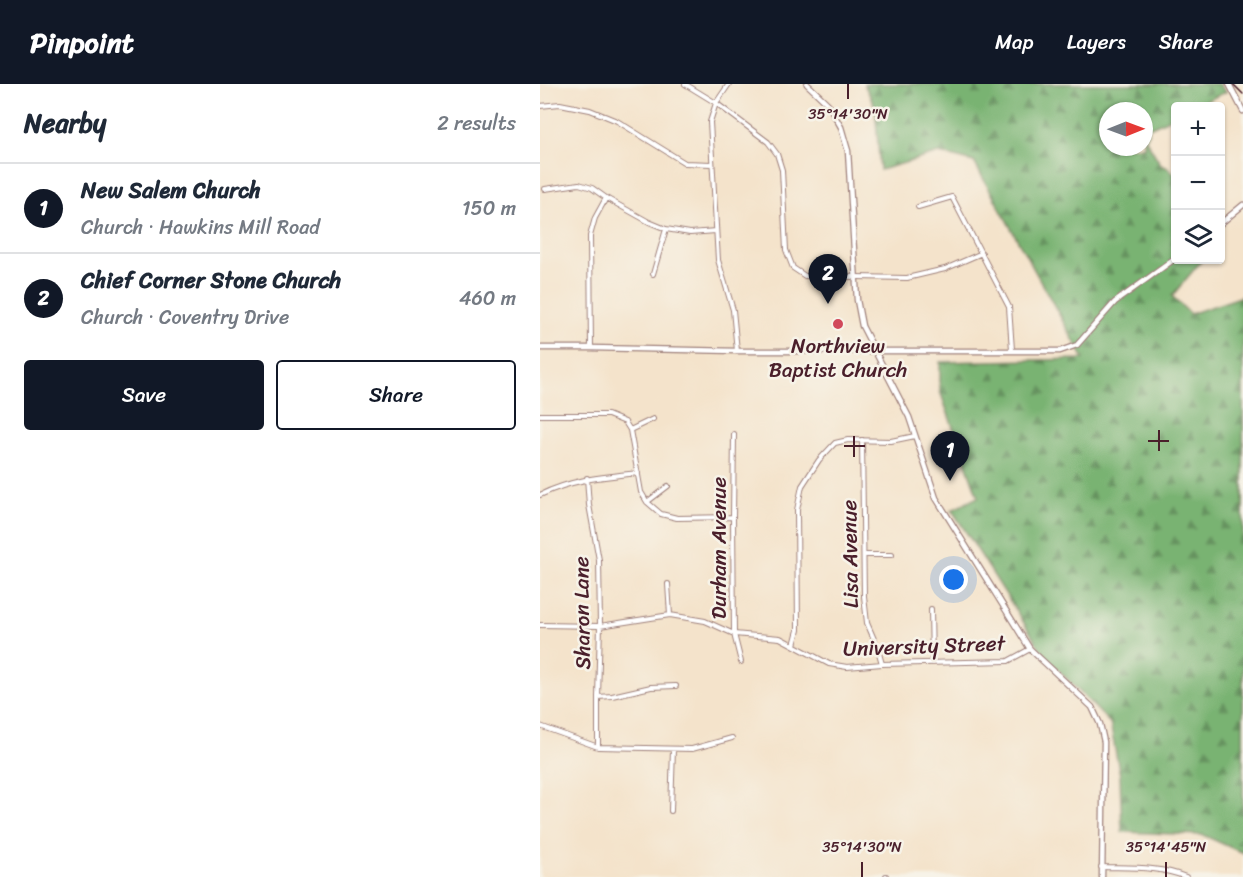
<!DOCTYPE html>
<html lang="en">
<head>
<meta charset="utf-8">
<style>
	:root { --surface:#fff; --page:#f2f2f3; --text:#1f2937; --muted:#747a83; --line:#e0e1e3; --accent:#111827 }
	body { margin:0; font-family:Sriracha,sans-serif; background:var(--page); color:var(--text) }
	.controls { position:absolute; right:18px; top:18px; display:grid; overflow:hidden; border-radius:6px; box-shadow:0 2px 4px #0004 }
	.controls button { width:54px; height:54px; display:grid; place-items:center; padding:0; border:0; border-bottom:2px solid var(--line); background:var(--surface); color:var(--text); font:30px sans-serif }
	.compass { position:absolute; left:559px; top:18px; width:54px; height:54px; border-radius:50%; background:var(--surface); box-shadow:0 2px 4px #0004; rotate:89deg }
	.you { position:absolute; left:414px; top:496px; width:21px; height:21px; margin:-15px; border:4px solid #fff; border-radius:50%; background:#1a73e8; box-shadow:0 0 0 9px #1a73e833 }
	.badge { display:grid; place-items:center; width:39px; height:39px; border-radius:50%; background:var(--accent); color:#fff; font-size:20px; font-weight:700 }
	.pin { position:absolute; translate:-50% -50px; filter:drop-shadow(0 2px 3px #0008) }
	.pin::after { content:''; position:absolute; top:32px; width:21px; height:18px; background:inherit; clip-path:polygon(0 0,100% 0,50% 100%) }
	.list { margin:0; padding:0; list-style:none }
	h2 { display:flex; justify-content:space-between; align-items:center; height:78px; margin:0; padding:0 24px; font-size:26px }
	h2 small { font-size:20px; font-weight:400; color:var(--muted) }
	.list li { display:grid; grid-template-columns:39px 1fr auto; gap:18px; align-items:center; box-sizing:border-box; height:90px; padding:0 24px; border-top:2px solid var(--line) }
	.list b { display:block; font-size:22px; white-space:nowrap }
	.list p { margin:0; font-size:20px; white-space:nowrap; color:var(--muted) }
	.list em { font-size:20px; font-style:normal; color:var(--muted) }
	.actions { display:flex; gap:12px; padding:18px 24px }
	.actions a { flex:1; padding:14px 0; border:2px solid var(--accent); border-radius:6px; text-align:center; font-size:21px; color:var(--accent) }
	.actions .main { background:var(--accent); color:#fff }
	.icon { flex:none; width:33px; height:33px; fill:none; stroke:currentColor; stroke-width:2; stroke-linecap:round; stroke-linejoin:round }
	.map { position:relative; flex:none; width:703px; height:793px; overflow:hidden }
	header { display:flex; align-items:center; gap:36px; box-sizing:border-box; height:84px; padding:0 30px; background:var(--accent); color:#fff }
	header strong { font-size:28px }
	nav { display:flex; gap:33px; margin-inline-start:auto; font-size:21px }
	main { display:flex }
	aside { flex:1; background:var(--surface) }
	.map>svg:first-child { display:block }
</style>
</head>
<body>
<header>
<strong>Pinpoint</strong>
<nav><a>Map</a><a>Layers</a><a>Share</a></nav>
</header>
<main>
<aside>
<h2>Nearby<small>2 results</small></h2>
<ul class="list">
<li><span class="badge">1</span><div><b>New Salem Church</b><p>Church · Hawkins Mill Road</p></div><em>150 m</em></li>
<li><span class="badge">2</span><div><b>Chief Corner Stone Church</b><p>Church · Coventry Drive</p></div><em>460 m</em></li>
</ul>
<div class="actions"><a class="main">Save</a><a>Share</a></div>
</aside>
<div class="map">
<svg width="703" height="793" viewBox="0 0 703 793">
	<defs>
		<pattern id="forest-firs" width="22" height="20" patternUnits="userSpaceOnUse" patternTransform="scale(1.5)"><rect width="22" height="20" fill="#79b372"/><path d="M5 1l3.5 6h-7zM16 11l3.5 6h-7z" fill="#65915e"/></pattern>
	</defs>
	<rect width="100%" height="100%" fill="#f7f3e8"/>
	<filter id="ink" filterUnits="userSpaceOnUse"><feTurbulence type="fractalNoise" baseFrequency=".0167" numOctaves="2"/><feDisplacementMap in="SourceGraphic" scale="12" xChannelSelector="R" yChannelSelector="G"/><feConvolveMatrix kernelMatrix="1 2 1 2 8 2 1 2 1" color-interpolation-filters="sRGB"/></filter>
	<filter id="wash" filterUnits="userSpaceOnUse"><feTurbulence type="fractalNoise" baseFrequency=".008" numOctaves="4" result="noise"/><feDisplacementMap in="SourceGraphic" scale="24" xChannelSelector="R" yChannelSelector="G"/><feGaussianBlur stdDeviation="1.35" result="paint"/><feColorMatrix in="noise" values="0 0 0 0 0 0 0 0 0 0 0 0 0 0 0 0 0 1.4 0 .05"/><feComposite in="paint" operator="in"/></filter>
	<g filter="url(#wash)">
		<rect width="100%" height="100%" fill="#f4e3cb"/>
		<path fill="url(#forest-firs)" stroke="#62694e" stroke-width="1.5" fill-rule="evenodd" d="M 324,0 L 679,0 L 686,8 L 655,22 L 636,22 L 635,32 L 609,44 L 606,56 L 621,81 L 628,84 L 635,91 L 636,176 L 662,176 L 632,212 L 650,230 L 703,212 L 703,769 L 663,751 L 582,748 L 580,691 L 570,639 L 505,572 L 412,426 L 438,413 L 400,307 L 400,278 L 544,275 L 434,78 L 399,69 L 340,86 L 335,22 ZM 568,27 L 604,27 L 604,63 L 568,63 Z"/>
	</g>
	<g filter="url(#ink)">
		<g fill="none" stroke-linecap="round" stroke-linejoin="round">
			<g stroke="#9f817b" stroke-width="6">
				<path id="minor" d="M 145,0 L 176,19 L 228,58 L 237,70 L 242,86 L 246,166 L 253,184 L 265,192 L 367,194 L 405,185 L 442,169
					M 189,0 L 176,19 L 170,38 L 178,176 L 193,226 L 197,267
					M 0,22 L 20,20 L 50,26 L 77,37 L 145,79 L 172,80
					M 5,105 L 39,100 L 52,104 L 66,114 L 109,138 L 126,145 L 150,149 L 176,147
					M 378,123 L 412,113 L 469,223 L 472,266
					M 113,190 L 126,145
					M 51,264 L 50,152 L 55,134 L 66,114
					M 0,331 L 68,331 L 85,338 L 90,346 L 101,408 L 107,418 L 121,430 L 137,434 L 193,433
					M 90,346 L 113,335
					M 194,350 L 193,433 L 194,550 L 201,578
					M 322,356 L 324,512 L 327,539 L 337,562 L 342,580
					M 47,394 L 49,421 L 59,476 L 60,542 L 58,613 L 58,663
					M 0,411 C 33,395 62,393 98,389
					M 107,418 L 128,402
					M 324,471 L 352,471
					M 128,500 L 130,531
					M 391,525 L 392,579
					M 0,541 L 60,542 L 130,531 L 165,537 L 194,550 L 240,554 L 289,580 L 307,583 L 342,580 L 468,577 L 490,565
					M 254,561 L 258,546 L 257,426 L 262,402 L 279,376 L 295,359 L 308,356 L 351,357 L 375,352
					M 58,613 L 72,612 L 111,603 L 136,602
					M 0,642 L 58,663 L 152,665 L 192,654
					M 131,727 L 133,665
					M 561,783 C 590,784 619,782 646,793
					M 346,793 L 346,792"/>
			</g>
			<g stroke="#9f817b" stroke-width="7">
				<path id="tertiary" d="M 267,0 L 288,20 L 301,43 L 308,67 L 317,216 L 322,242 L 369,333 L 396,414 L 490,565 L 552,623 L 560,640 L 564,658 L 562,793
					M 689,0 L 703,27
					M 680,140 L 703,121
					M 0,264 L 51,264 L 197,267 L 520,267 L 537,261 L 575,218 L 636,174"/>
			</g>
			<use href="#minor" stroke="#fff" stroke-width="4"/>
			<use href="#tertiary" stroke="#fff" stroke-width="4.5"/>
			<path stroke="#4a1f2b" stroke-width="1.5" d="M 693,0 L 703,10"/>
		</g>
	</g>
	<path fill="none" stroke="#4a1f2b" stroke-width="2" d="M 308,0 L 308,15M 619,346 L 619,367M 314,352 L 314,373M 608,357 L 629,357M 304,362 L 325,362M 322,778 L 322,793M 626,778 L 626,793"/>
	<circle fill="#d1495b" stroke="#f7f3e8" stroke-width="2" cx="298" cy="240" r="6"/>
	<g text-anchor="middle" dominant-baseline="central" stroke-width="5" stroke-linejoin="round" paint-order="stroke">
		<g font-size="21" fill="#4a1f2b" stroke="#f7f3e8">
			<text x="298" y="262">Northview<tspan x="298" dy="24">Baptist Church</tspan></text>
		</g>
		<g font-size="21" fill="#4a1f2b" stroke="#f7f3e8">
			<text transform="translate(179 464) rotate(-90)">Durham Avenue</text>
			<text transform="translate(310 470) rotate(-91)">Lisa Avenue</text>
			<text transform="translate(42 529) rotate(-91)">Sharon Lane</text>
			<text transform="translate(384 562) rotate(-2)">University Street</text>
		</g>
	</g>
	<g font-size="15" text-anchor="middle" fill="#4a1f2b" stroke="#f7f3e8" stroke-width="5" stroke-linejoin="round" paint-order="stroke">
		<text x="308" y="35">35°14'30"N</text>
		<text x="322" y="768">35°14'30"N</text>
		<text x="626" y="768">35°14'45"N</text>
	</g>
</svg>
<div class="controls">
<button>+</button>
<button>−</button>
<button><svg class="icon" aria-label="layers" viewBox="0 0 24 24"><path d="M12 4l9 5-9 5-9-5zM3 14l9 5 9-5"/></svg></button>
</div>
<svg class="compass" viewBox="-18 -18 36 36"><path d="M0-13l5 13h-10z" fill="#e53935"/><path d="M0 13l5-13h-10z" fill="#747a83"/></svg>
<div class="you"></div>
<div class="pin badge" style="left:410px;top:397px">1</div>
<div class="pin badge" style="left:288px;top:220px">2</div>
</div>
</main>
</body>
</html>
